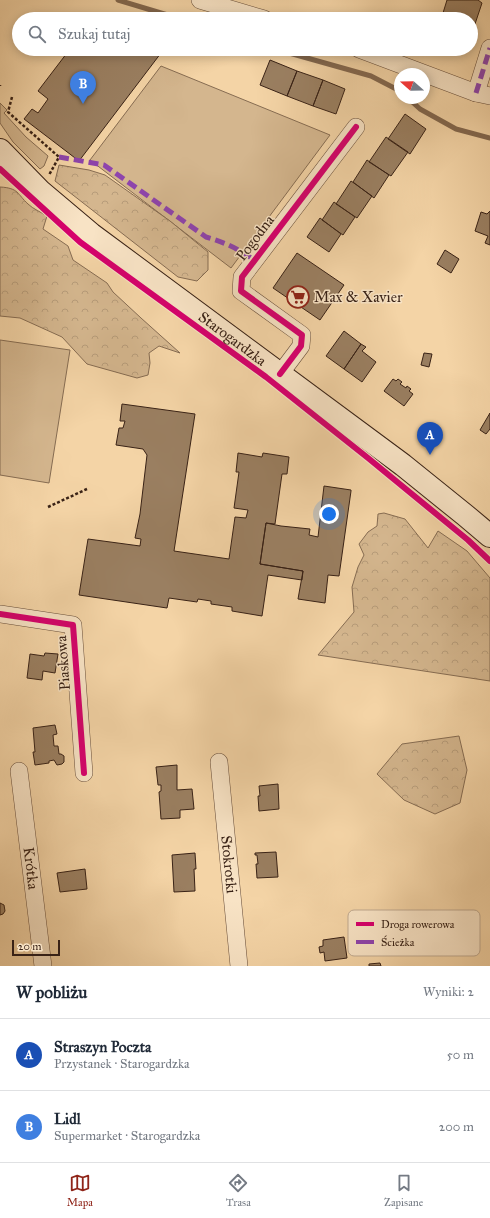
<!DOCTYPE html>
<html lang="pl">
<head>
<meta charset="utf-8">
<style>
	:root { --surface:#fff; --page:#f2f2f3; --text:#1f2937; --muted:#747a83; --line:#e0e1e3; --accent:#8f2418 }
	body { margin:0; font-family:"IM FELL Great Primer",serif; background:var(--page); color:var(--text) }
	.compass { position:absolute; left:394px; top:68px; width:36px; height:36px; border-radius:50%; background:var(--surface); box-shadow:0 2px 10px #0003; rotate:290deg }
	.scale { position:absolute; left:12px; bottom:10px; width:48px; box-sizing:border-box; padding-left:4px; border:2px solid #392216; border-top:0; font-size:11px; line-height:14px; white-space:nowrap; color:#392216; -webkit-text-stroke:3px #f8e3c5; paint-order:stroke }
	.you { position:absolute; left:329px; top:514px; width:14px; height:14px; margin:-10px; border:3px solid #fff; border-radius:50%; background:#1a73e8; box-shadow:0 0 0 6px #1a73e833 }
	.badge { display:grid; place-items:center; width:26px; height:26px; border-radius:50%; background:var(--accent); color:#fff; font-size:13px; font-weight:700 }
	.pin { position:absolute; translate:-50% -33px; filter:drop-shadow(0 1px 2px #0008) }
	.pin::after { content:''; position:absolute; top:21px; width:14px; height:12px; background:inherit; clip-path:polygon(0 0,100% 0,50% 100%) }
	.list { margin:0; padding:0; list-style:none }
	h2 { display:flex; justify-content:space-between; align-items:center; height:52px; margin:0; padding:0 16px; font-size:17px }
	h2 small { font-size:13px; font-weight:400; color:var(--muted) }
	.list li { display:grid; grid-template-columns:26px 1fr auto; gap:12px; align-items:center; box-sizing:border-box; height:72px; padding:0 16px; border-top:1px solid var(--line) }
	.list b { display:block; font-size:15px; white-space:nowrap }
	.list p { margin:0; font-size:13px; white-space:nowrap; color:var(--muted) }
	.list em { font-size:13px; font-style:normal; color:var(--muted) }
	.icon { flex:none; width:22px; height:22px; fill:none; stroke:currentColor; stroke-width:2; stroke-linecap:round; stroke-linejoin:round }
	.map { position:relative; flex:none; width:490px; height:966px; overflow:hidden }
	.search { position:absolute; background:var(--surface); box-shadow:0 2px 10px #0003; left:12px; right:12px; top:12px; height:44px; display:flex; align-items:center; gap:10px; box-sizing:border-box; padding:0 14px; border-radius:22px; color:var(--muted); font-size:15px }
	.sheet { height:196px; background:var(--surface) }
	nav { display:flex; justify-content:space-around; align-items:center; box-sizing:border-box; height:56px; border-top:1px solid var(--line); background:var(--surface); font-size:11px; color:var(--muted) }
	nav a { display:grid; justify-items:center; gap:2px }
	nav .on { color:var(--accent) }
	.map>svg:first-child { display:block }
</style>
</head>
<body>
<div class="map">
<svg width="490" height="966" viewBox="0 0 490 966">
	<defs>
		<pattern id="forest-crowns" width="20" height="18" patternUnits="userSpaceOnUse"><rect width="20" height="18" fill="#d4b68e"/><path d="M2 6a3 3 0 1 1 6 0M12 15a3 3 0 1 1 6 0" fill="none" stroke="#b79c7a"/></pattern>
	</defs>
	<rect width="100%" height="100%" fill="#f4d4a6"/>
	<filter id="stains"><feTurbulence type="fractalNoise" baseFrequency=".005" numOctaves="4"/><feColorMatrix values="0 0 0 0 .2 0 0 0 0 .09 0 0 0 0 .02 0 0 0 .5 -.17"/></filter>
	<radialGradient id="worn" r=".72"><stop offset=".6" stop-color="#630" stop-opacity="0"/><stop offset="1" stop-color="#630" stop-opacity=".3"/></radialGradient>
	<path fill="#d4b68e" stroke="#866c52" d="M 161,66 L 330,135 L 231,268 L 90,160 Z
		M 0,103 L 7,110 L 4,113 L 26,137 L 48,156 L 44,166 L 40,169 L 13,142 L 0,123 Z
		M 0,340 L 70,350 L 49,483 L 0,475 Z"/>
	<path fill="url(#forest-crowns)" stroke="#866c52" d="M 59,165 L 89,170 L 105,175 L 170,221 L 208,252 L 208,270 L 197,281 L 178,277 L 55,181 Z
		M 0,187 C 19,188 17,194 28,204 C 33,209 41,212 47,216 L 43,229 L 68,246 L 73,260 L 107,283 L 113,292 L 141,318 L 180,353 L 159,346 L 149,353 L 150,363 L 148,375 L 137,378 L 87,364 L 62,337 L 20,318 L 0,316 Z
		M 384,513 L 405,519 L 428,548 L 438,531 L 467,551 L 490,578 L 490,681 L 318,655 L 354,612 L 352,587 L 358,567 L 364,555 L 359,544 L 368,532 L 377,526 L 378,514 Z
		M 459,736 L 467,770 L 460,803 L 435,814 L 404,800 L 377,774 L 402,744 Z"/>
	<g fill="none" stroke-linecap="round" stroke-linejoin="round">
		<path stroke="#83684f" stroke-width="5" d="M 118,0 L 181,19
			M 275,49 L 371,76 L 400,91
			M 408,98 L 420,109 L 456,129 L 490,138"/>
	</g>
	<path fill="#9a7f61" stroke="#392216" d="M 447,0 L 478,0 L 482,3 L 475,24 L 471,23 L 471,19 L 460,19 L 443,13 Z
		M 70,49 L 164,49 L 79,161 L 24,119 L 32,109 L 38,113 L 48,99 L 38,91 Z
		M 270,60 L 297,71 L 287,96 L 260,85 Z
		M 297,71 L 323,80 L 313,106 L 287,96 Z
		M 323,80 L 345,89 L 336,114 L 313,106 Z
		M 405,114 L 426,129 L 410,154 L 388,139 Z
		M 386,137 L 408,152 L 391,176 L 369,162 Z
		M 367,160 L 389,175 L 374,198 L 353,182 Z
		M 351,181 L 372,196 L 357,218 L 336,204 Z
		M 334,202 L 355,217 L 343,235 L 322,220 Z
		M 490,211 L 490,245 L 485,243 L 488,236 L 475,231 L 481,212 L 487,214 Z
		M 320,218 L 341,234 L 329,252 L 307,237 Z
		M 445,250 L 459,259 L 451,273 L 437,264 Z
		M 297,253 L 344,285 L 320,320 L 273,288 Z
		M 344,331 L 361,344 L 344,369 L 326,356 Z
		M 361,344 L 366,347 L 362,351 L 376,362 L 362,382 L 344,369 Z
		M 424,353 L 432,354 L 429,367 L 421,365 Z
		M 393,379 L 396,381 L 398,379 L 402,382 L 400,384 L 406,388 L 407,386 L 411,389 L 409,391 L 413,394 L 404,406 L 384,391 Z
		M 122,404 L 195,414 L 174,551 L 229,559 L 235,517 L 246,518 L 248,510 L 234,508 L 239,472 L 236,472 L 238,453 L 262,457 L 263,453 L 289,457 L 287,474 L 282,474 L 275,524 L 266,523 L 260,564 L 303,571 L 302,580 L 268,575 L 262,616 L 232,611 L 232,607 L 211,604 L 211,601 L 198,599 L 197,602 L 169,598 L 167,608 L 79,595 L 88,539 L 140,546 L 141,539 L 135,538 L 140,514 L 147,455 L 143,449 L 116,445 L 119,428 L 123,428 L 125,421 L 120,421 Z
		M 490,413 L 490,429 L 486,434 L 480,430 Z
		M 324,486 L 351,490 L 351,491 L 339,576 L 328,575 L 325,603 L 298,599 L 303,571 L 260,564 L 266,523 L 281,526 L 310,529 L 309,535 L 318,537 Z
		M 45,653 L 58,654 L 55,673 L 43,671 L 42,680 L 27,678 L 30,654 L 44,656 Z
		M 55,725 L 57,734 L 53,735 L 54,746 L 58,746 L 59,754 L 61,754 L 64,756 L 64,762 L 62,764 L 57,765 L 54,760 L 49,761 L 49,763 L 35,765 L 33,752 L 35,752 L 33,728 Z
		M 177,765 L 177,790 L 192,789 L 194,809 L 180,810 L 180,818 L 161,819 L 159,792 L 161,791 L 161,785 L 158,785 L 156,767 Z
		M 278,784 L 279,809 L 259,811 L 258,796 L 260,796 L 259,786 Z
		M 276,852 L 278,877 L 257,878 L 256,864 L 258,864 L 257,855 L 255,855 L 255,853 Z
		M 195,853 L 196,869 L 194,869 L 195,891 L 174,892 L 172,855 Z
		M 85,869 L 87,889 L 60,892 L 57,873 Z
		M 0,903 L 4,905 L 5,911 L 3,914 L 0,915 Z
		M 344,937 L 347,958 L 325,961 L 324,952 L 320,953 L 319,947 L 323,946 L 323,940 Z
		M 380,963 L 381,966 L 369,966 L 369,964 Z"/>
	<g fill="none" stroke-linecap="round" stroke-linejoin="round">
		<g stroke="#684e3a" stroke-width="18">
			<g id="street">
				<path d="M 200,0 L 264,19"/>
				<path d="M 359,49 L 476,93 L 490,96"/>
				<path d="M 476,93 L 490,48"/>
				<path d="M 280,374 L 301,346 L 302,335 L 241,291 L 242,277 L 356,127"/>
				<path d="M 0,614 L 73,625 L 84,773"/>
				<path id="s1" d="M 219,762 L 239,966"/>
				<path id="s2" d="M 19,771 L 43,966"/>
			</g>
		</g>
		<g stroke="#392216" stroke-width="24">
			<g id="secondary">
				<path id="s3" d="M 0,150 L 40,191 L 91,234 L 403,465 L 465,515 L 490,536"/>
			</g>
		</g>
		<path stroke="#392216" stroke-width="2.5" stroke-dasharray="3 2" stroke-linecap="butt" d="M 0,86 L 0,85
			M 12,97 L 8,112 L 59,157 L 49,175
			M 48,507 L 87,489"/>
		<use href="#street" stroke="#f8e3c5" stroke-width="17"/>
		<use href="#secondary" stroke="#f8e3c5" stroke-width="22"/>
		<path stroke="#8e44ad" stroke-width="5" stroke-dasharray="10 5" stroke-linecap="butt" d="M 476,93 L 490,48
			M 59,157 L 104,165 L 206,237 C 226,243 237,248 254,260"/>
		<g stroke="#f8e3c5" stroke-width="8">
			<path id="cycleway" d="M 0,169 L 80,242 L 266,377 L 368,458 L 468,540 L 490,561
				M 280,374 L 301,346 L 302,335 L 241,291 L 242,277 L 356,127
				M 0,614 L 73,625 L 84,773"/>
		</g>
		<use href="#cycleway" stroke="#d6006c" stroke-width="6"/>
	</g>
	<defs>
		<g id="supermarket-ring" transform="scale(1.15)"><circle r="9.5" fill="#f8e3c5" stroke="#8f2418" stroke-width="1.5"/><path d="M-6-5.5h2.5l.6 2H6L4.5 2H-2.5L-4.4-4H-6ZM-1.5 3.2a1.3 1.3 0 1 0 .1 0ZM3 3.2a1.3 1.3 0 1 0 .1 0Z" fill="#8f2418"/></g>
	</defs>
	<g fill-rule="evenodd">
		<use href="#supermarket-ring" x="298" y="297"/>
	</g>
	<g text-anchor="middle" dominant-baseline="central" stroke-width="3" stroke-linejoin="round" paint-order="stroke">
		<g font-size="15" fill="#392216" stroke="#f8e3c5">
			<text transform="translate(255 238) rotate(-53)">Pogodna</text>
			<text stroke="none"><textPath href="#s3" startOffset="300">Starogardzka</textPath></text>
			<text transform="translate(63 663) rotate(-94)">Piaskowa</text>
			<text stroke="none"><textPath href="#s1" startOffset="103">Stokrotki</textPath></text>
			<text stroke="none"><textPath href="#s2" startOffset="98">Krótka</textPath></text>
		</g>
		<g font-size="15" fill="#392216" stroke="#f8e3c5" text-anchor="start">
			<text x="314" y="297">Max &amp; Xavier</text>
		</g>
	</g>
	<rect x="348" y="910" width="132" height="46" rx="6" fill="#f8e3c5" stroke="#bfa990" stroke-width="1"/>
	<rect x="356" y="922" width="18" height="4" fill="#d6006c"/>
	<rect x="356" y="940" width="18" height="4" fill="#8e44ad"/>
	<g font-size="11" fill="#392216">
		<text x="381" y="928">Droga rowerowa</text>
		<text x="381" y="946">Ścieżka</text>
	</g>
	<rect width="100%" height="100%" filter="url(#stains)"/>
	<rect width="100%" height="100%" fill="url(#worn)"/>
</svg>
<svg class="compass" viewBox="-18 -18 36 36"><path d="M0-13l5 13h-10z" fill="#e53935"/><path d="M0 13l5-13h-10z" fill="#747a83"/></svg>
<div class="scale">20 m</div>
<div class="you"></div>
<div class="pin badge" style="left:430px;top:455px;background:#1a4fb4">A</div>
<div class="pin badge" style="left:83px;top:104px;background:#3f7fe0">B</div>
<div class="search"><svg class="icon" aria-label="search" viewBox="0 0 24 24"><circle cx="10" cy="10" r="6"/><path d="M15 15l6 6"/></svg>Szukaj tutaj</div>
</div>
<section class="sheet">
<h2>W pobliżu<small>Wyniki: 2</small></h2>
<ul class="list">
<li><span class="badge" style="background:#1a4fb4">A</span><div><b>Straszyn Poczta</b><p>Przystanek · Starogardzka</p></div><em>50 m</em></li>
<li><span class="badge" style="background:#3f7fe0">B</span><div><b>Lidl</b><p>Supermarket · Starogardzka</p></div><em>200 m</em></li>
</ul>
</section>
<nav>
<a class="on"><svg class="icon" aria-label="map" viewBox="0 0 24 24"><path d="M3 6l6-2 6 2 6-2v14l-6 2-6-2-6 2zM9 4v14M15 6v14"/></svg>Mapa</a>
<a><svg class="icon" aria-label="directions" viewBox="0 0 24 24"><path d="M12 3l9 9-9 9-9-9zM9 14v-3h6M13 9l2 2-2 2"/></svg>Trasa</a>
<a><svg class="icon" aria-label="saved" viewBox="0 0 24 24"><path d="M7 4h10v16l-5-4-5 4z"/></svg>Zapisane</a>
</nav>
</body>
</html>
